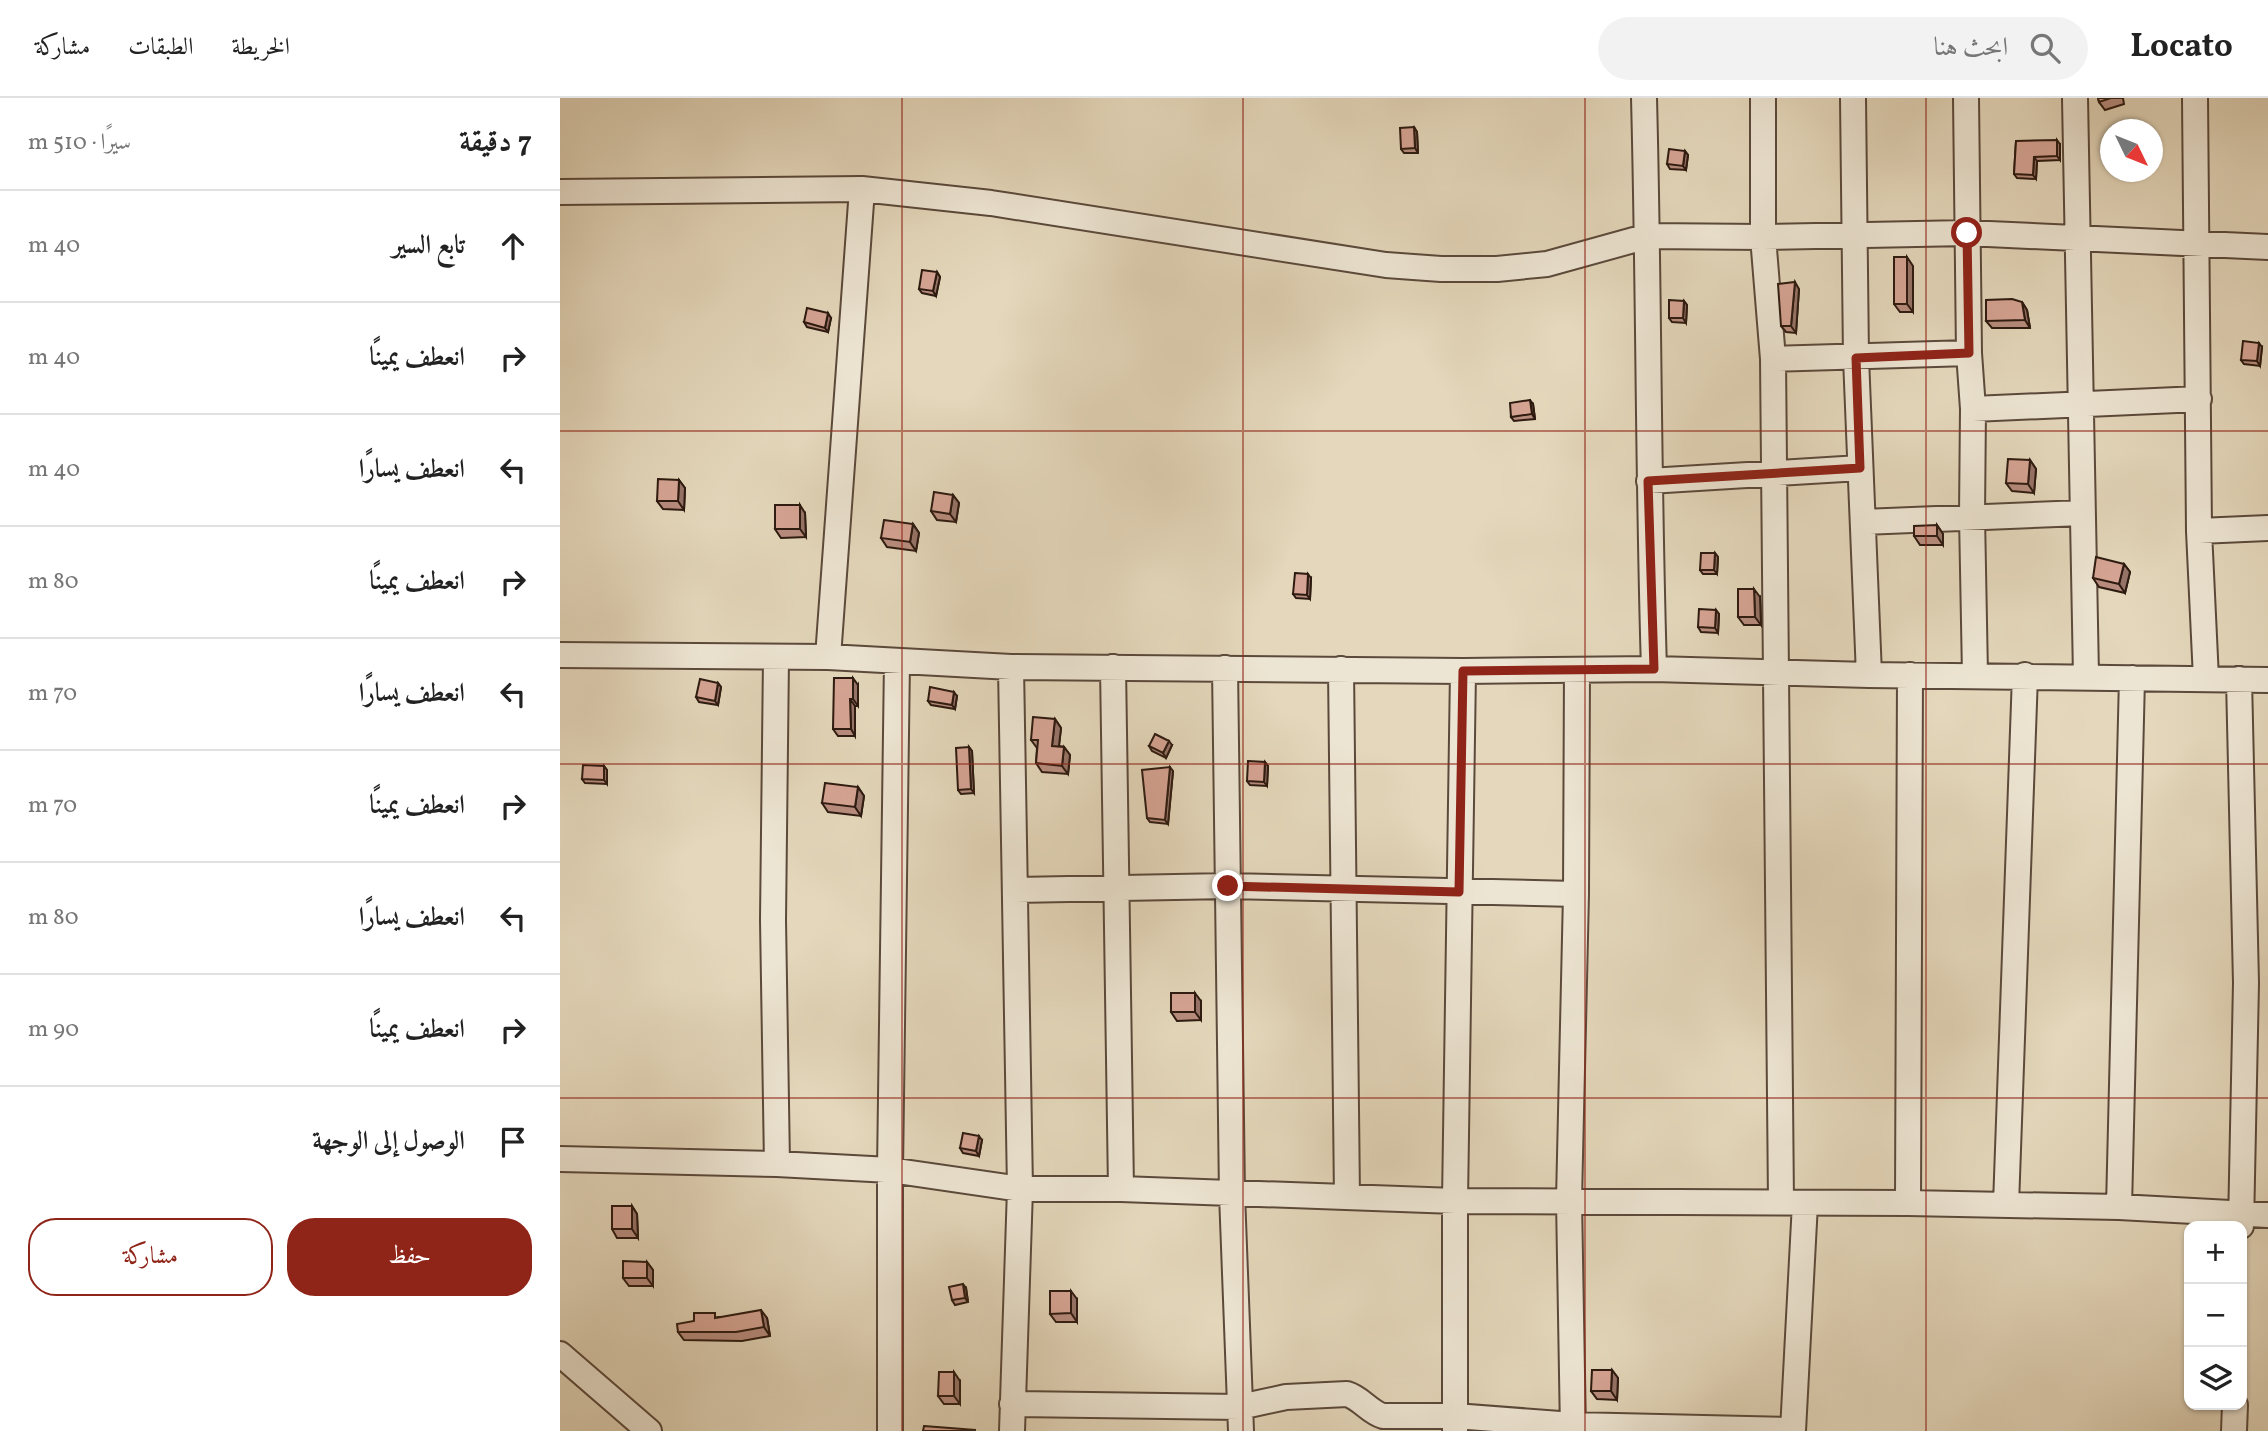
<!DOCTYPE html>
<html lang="ar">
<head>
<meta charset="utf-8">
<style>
	:root { --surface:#fff; --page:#f2f2f2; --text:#222; --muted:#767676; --line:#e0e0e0; --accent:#8f2418 }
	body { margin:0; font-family:Vollkorn,Amiri,serif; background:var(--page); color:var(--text); direction:rtl }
	.controls { position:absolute; right:21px; bottom:21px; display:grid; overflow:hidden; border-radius:14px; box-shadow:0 2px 5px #0004 }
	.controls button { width:63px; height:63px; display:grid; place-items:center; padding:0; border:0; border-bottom:2px solid var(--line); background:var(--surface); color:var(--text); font:35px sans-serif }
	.compass { position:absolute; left:1540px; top:21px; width:63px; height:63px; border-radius:50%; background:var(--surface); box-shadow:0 2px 5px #0004; rotate:133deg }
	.stop { position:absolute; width:21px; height:21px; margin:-16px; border:5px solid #8f2418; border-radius:50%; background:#fff }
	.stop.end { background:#8f2418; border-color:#fff; box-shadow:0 2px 7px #0008 }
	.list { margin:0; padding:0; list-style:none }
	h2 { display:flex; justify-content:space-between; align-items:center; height:91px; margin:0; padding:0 28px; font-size:30px }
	h2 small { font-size:23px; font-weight:400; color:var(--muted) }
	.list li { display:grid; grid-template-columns:46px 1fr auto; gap:21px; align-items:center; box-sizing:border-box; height:112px; padding:0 28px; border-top:2px solid var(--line) }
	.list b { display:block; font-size:26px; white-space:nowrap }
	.list em { font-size:23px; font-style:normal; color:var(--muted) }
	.actions { display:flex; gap:14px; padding:21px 28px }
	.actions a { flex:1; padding:16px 0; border:2px solid var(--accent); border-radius:28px; text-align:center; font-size:24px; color:var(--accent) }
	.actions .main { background:var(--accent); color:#fff }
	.icon { flex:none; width:38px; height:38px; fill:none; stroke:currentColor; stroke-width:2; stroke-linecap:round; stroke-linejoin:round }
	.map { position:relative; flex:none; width:1708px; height:1333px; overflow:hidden; direction:ltr }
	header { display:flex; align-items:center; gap:42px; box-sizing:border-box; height:98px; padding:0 35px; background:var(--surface); border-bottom:2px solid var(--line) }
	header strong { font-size:33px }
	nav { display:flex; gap:38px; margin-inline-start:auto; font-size:24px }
	.search { width:490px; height:63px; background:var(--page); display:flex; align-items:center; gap:18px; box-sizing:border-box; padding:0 24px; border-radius:38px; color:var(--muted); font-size:26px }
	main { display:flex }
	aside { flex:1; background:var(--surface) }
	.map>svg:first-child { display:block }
</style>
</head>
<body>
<header>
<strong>Locato</strong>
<div class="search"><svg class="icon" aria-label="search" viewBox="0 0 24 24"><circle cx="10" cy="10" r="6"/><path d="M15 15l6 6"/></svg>ابحث هنا</div>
<nav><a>الخريطة</a><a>الطبقات</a><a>مشاركة</a></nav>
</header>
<main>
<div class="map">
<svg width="1708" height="1333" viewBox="0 0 1708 1333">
	<rect width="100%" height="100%" fill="#e4d7bb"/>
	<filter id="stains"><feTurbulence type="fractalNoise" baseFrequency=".00286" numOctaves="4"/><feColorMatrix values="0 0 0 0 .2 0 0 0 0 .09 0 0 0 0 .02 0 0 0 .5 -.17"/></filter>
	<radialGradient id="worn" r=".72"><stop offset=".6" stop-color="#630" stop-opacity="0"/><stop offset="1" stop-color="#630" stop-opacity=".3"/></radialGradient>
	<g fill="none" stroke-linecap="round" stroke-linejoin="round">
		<g stroke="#5b493b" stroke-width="28">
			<path id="minor" d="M 1084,0 C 1089,190 1088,381 1094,571
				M 1203,0 L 1203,139 L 1213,261 L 1221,1104
				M 1293,0 L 1296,260 L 1309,577
				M 1406,0 L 1409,255 L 1413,311 L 1412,418 L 1415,577
				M 1515,0 L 1526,578
				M 1635,0 L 1639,433 L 1646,581
				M 0,94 L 302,91 L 431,105 L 826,167 L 881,171 L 937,171 L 987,166 L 1088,138 L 1203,139 L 1407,135 L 1708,149
				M 1213,261 L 1409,255
				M 1413,311 L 1639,301
				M 1089,383 L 1300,370
				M 1303,424 L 1522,415
				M 1639,433 L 1708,430
				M 0,557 L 268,559 L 451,569 L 903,573 L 1094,571 L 1309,577 L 1708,582
				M 268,559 L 302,91
				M 216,560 L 213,822 L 217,1066
				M 451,569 L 460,1091 L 452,1333
				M 553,569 L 561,1091
				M 665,570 L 672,1096 L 681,1333
				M 781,571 L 787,1099
				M 1679,581 L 1686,885 L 1681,1128
				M 455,792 L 668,788 L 1016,796
				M 0,1061 L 217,1066 L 330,1072 L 460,1091 L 561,1091 L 895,1103 L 1348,1105 L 1559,1109 L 1708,1117
				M 1348,1105 L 1350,577
				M 1446,1107 L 1465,577
				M 1559,1109 L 1572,580
				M 0,1256 L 89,1333
				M 452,1306 L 680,1309 L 726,1299 L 787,1296 C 801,1300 809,1314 823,1318 L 895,1318 L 1013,1327 L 1233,1332
				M 895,1332 L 895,1103 L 903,573
				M 330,1333 L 330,1072 L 337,563
				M 1013,1333 L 1009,1102 L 1016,796 L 1017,572
				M 1233,1333 L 1245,1105
				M 1674,1333 L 1675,1307"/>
		</g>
		<use href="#minor" stroke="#ede5d3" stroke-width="24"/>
	</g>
	<path fill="#b88d7f" stroke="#2d1a10" stroke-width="2" d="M 1538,0 L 1563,0 L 1564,6 L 1545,12 L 1539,4 Z
		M 854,29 L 857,34 L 858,55 L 844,55 L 841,51 Z
		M 1456,43 L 1500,46 L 1500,62 L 1477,63 L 1476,81 L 1457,80 L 1454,76 Z
		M 1125,53 L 1128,57 L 1126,72 L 1110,71 L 1107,66 Z
		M 1353,168 L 1353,214 L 1340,214 L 1334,206 Z
		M 377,174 L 380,179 L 376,198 L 362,195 L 359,191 Z
		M 1239,191 L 1236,235 L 1226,234 L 1221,228 Z
		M 1124,203 L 1127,207 L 1126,225 L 1112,224 L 1109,220 Z
		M 1462,204 L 1467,212 L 1470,230 L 1432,230 L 1426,223 Z
		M 271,220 L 268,234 L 247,229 L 244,224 Z
		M 1702,249 L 1700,268 L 1684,266 L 1681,262 Z
		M 973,306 L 975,321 L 954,323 L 951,319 Z
		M 1470,362 L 1476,371 L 1474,395 L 1452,393 L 1446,385 Z
		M 119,382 L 125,390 L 124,412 L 103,411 L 97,403 Z
		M 393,397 L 399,405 L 396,424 L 377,422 L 371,413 Z
		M 245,415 L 246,439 L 221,440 L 215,431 Z
		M 353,426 L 359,435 L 356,453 L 327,449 L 321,440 Z
		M 1377,427 L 1383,436 L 1383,447 L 1360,447 L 1354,438 Z
		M 1155,455 L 1158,459 L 1157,476 L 1143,476 L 1140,472 Z
		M 1564,466 L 1570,474 L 1565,495 L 1539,489 L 1533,480 Z
		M 751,480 L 750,501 L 736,500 L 733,496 Z
		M 1200,499 L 1201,527 L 1184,527 L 1178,519 Z
		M 1156,512 L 1159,516 L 1158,535 L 1141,534 L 1138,529 Z
		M 158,585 L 161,589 L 158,607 L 139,604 L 136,599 Z
		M 298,587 L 298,608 L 295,608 L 295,638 L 278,638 L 273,631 Z
		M 397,598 L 395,611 L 371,607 L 368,603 Z
		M 495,621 L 501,630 L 499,648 L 504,649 L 510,657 L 508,676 L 482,674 L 476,665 L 477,650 L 471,642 Z
		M 612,647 L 606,660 L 592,653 L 589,648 Z
		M 409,649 L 412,653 L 414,695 L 401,696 L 398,692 Z
		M 705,664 L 708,668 L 707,688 L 690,687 L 687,683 Z
		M 44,668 L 47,672 L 47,686 L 25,685 L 22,681 Z
		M 613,673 L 608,726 L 590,724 L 587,720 Z
		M 298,689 L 304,698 L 301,718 L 268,714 L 262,705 Z
		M 641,903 L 641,922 L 617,923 L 611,914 Z
		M 422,1042 L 419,1058 L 403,1055 L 400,1050 Z
		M 72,1108 L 77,1116 L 78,1140 L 57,1140 L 52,1131 Z
		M 87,1164 L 93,1172 L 93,1188 L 69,1188 L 63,1180 Z
		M 406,1190 L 408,1204 L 395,1207 L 392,1202 Z
		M 517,1201 L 517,1224 L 496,1224 L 490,1216 Z
		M 158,1219 L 207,1220 L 210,1238 L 182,1243 L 124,1242 L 118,1234 Z
		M 1052,1272 L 1058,1280 L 1057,1302 L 1037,1301 L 1031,1293 Z
		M 400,1283 L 400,1306 L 384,1306 L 378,1298 Z"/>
	<path fill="#967368" stroke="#2d1a10" stroke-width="2" d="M 854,29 L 857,34 L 858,55 L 855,50 Z
		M 1497,42 L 1500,46 L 1500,62 L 1497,58 Z
		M 1125,53 L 1128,57 L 1126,72 L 1123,68 Z
		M 1474,59 L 1477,63 L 1476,81 L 1473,77 Z
		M 1347,159 L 1353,168 L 1353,214 L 1347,206 Z
		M 377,174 L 380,179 L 376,198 L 373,193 Z
		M 1235,184 L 1239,191 L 1236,235 L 1231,228 Z
		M 1124,203 L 1127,207 L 1126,225 L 1123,220 Z
		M 1462,204 L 1467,212 L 1470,230 L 1465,222 Z
		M 268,215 L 271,220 L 268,234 L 265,230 Z
		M 1699,245 L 1702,249 L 1700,268 L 1697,263 Z
		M 970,302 L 973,306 L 975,321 L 972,316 Z
		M 1470,362 L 1476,371 L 1474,395 L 1468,386 Z
		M 119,382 L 125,390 L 124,412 L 118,403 Z
		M 393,397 L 399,405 L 396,424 L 390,416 Z
		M 240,407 L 245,415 L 246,439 L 240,431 Z
		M 353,426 L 359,435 L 356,453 L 350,444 Z
		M 1377,427 L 1383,436 L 1383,447 L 1377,438 Z
		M 1155,455 L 1158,459 L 1157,476 L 1154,472 Z
		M 1564,466 L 1570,474 L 1565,495 L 1559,486 Z
		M 748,476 L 751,480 L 750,501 L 747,497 Z
		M 1194,491 L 1200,499 L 1201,527 L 1195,519 Z
		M 1156,512 L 1159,516 L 1158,535 L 1155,530 Z
		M 293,580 L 298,587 L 298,608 L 293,601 Z
		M 158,585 L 161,589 L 158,607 L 155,603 Z
		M 394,594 L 397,598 L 395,611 L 392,607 Z
		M 290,601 L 295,608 L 295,638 L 291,631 Z
		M 495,621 L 501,630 L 498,656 L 492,648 Z
		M 609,643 L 612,647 L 606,660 L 603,655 Z
		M 409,649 L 412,653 L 414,695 L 411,691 Z
		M 504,649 L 510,657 L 508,676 L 502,668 Z
		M 705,664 L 708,668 L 707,688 L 704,684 Z
		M 44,668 L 47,672 L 47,686 L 44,682 Z
		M 610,669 L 613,673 L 608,726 L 605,722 Z
		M 298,689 L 304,698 L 301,718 L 295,709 Z
		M 635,895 L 641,903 L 641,922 L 635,914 Z
		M 419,1038 L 422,1042 L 419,1058 L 416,1053 Z
		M 72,1108 L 77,1116 L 78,1140 L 72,1131 Z
		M 87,1164 L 93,1172 L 93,1188 L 87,1180 Z
		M 403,1186 L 406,1190 L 408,1204 L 405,1200 Z
		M 511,1193 L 517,1201 L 517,1224 L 511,1215 Z
		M 201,1212 L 207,1220 L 210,1238 L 204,1229 Z
		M 1052,1272 L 1058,1280 L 1057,1302 L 1051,1293 Z
		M 394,1274 L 400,1283 L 400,1306 L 394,1298 Z"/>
	<path fill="#d6a494" stroke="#2d1a10" stroke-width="2" d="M 1538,0 L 1551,0 L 1539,4 Z
		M 854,29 L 855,50 L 841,51 L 840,30 Z
		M 1497,42 L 1497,58 L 1474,59 L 1473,77 L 1454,76 L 1456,43 Z
		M 1109,51 L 1125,53 L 1123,68 L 1107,66 Z
		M 1334,159 L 1347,159 L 1347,206 L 1334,206 Z
		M 362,172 L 377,174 L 373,193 L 359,191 Z
		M 1235,184 L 1231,228 L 1221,228 L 1218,186 Z
		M 1452,201 L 1462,204 L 1465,222 L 1426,223 L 1426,202 Z
		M 1109,202 L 1124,203 L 1123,220 L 1109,220 Z
		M 247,210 L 268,215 L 265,230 L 244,224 Z
		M 1683,243 L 1699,245 L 1697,263 L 1681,262 Z
		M 970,302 L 972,316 L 951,319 L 950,305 Z
		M 1448,361 L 1470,362 L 1468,386 L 1446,385 Z
		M 98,381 L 119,382 L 118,403 L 97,403 Z
		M 374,394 L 393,397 L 390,416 L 371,413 Z
		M 215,407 L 240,407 L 240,431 L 215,431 Z
		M 324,422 L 353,426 L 350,444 L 321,440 Z
		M 1377,427 L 1377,438 L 1354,438 L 1354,428 Z
		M 1141,455 L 1155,455 L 1154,472 L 1140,472 Z
		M 1536,459 L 1564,466 L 1559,486 L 1533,480 Z
		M 735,475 L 748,476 L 747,497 L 733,496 Z
		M 1178,491 L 1194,491 L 1195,519 L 1178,519 Z
		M 1139,511 L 1156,512 L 1155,530 L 1138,529 Z
		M 274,580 L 293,580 L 293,601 L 290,601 L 291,631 L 273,631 Z
		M 140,581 L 158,585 L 155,603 L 136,599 Z
		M 370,589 L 394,594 L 392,607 L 368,603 Z
		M 473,619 L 495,621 L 492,648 L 504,649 L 502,668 L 476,665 L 478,642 L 471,642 Z
		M 595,636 L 609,643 L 603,655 L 589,648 Z
		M 409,649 L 411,691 L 398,692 L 396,650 Z
		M 688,663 L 705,664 L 704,684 L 687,683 Z
		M 23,667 L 44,668 L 44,682 L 22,681 Z
		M 610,669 L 605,722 L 587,720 L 582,672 Z
		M 265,685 L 298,689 L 295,709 L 262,705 Z
		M 611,895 L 635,895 L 635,914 L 611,914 Z
		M 403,1035 L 419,1038 L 416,1053 L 400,1050 Z
		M 52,1108 L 72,1108 L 72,1131 L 52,1131 Z
		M 63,1163 L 87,1164 L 87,1180 L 63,1180 Z
		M 403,1186 L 405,1200 L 392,1202 L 389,1189 Z
		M 490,1193 L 511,1193 L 511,1215 L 490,1216 Z
		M 201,1212 L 204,1229 L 176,1234 L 118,1234 L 117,1226 L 134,1223 L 134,1215 L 155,1215 L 155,1220 Z
		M 1032,1272 L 1052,1272 L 1051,1293 L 1031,1293 Z
		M 379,1274 L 394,1274 L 394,1298 L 378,1298 Z
		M 364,1328 L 415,1332 L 415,1333 L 363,1333 Z"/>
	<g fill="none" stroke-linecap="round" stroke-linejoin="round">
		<path stroke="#8f2418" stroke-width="9" d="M 668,788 L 899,794 L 903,573 L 1094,571 L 1088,383 L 1300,370 L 1296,260 L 1409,255 L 1407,135"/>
	</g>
	<path fill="none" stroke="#8f2418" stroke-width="2" stroke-opacity="0.55" d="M 342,0 L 342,1333M 683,0 L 683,1333M 1025,0 L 1025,1333M 1366,0 L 1366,1333M 0,333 L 1708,333M 0,666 L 1708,666M 0,1000 L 1708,1000"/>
	<rect width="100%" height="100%" filter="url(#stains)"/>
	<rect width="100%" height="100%" fill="url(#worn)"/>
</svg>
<div class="controls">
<button>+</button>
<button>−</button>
<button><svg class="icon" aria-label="layers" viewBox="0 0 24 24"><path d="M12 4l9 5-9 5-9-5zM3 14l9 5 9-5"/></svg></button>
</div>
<svg class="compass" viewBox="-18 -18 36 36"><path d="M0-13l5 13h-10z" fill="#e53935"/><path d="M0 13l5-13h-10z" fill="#767676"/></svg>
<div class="stop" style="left:1407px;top:135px"></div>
<div class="stop end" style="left:668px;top:788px"></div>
</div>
<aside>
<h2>7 دقيقة<small>سيرًا · 510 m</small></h2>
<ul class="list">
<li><svg class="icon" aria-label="ahead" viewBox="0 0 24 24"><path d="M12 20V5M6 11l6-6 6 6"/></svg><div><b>تابع السير</b></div><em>40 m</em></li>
<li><svg class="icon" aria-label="right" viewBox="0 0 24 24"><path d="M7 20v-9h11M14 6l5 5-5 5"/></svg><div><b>انعطف يمينًا</b></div><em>40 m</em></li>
<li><svg class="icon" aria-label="left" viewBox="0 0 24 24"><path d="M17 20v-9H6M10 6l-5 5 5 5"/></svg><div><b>انعطف يسارًا</b></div><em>40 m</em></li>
<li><svg class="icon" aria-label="right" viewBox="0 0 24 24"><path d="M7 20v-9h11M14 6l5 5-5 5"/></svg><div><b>انعطف يمينًا</b></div><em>80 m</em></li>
<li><svg class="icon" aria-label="left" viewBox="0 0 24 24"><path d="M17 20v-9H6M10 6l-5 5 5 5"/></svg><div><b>انعطف يسارًا</b></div><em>70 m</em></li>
<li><svg class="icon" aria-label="right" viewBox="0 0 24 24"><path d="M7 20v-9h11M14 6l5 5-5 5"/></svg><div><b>انعطف يمينًا</b></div><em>70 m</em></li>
<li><svg class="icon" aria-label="left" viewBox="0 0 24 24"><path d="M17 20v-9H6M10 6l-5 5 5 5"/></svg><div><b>انعطف يسارًا</b></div><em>80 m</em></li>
<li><svg class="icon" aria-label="right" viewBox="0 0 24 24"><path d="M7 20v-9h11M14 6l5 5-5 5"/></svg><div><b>انعطف يمينًا</b></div><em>90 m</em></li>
<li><svg class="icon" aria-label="arrive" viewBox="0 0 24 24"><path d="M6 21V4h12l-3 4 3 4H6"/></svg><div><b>الوصول إلى الوجهة</b></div></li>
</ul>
<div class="actions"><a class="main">حفظ</a><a>مشاركة</a></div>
</aside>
</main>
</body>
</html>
